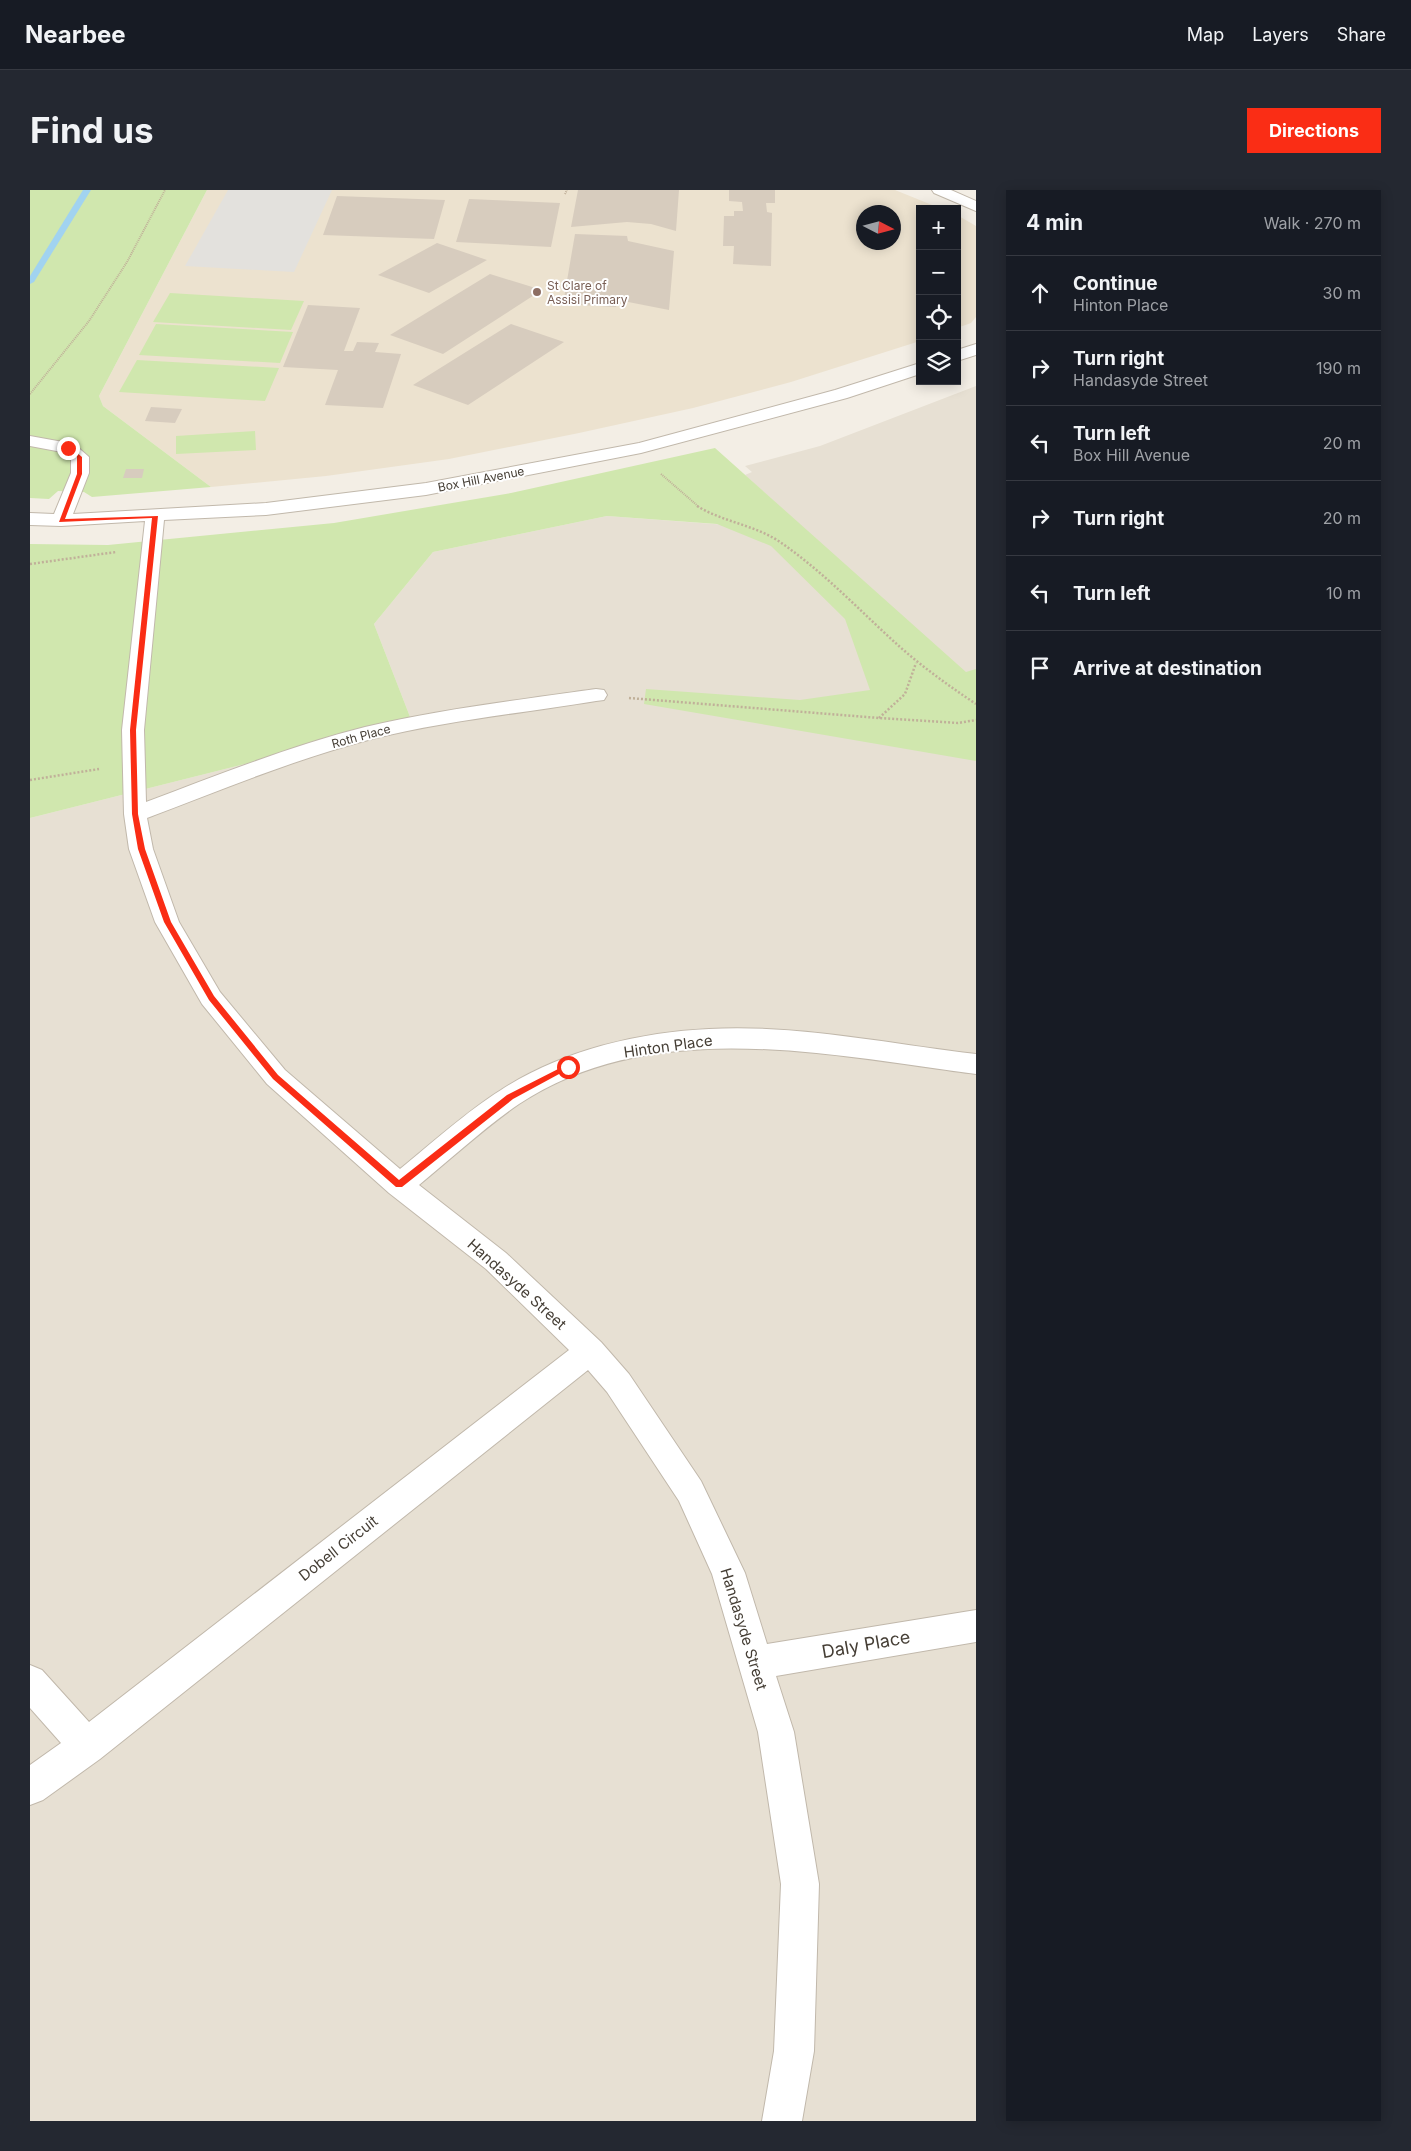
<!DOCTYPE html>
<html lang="en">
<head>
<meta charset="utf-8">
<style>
	:root { --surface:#171b24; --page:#242831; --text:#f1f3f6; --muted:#9ea1a6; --line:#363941; --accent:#fa2d15 }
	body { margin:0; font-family:Inter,sans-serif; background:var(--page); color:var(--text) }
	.controls { position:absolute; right:15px; top:15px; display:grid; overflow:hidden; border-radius:0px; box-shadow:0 2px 12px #0003 }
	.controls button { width:45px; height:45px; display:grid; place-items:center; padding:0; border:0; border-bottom:1px solid var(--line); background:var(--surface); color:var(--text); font:25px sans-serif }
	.compass { position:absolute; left:826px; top:15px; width:45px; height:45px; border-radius:50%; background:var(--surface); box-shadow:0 2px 12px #0003; rotate:96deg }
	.stop { position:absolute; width:15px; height:15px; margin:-11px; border:4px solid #fa2d15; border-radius:50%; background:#fff }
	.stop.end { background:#fa2d15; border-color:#fff; box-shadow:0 1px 5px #0008 }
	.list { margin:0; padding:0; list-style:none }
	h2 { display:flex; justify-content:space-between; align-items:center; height:65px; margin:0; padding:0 20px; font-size:21px }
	h2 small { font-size:16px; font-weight:400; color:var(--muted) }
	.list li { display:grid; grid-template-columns:32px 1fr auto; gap:15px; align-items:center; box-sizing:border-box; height:75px; padding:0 20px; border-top:1px solid var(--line) }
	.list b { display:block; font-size:19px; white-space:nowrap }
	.list p { margin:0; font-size:16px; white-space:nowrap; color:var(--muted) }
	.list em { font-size:16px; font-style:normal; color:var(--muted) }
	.icon { flex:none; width:28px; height:28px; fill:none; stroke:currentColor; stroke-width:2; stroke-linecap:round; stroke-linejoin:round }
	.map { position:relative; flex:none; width:946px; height:1931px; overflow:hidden; border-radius:0px }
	header { display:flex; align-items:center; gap:30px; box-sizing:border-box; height:70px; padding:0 25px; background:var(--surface); border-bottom:1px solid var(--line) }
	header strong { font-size:24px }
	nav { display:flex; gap:28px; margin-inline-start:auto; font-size:18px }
	.intro { display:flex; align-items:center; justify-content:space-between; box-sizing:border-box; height:120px; padding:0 30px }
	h1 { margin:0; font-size:35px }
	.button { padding:12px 22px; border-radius:0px; background:var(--accent); color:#fff; font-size:18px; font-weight:700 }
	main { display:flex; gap:30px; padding:0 30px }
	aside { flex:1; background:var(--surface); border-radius:0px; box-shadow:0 2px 12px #0003 }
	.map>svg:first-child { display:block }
</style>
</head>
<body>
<header>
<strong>Nearbee</strong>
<nav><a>Map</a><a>Layers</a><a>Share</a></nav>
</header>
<div class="intro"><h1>Find us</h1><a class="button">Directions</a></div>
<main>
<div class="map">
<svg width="946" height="1931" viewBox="0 0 946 1931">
	<rect width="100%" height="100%" fill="#f3eee5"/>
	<path fill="#e7e0d3" d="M 946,196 L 946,1931 L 0,1931 L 0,628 L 382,532 L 344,434 L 403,362 L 577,326 L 777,341 L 715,285 L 722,282 L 715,276 L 790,256 Z"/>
	<path fill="#ece2cf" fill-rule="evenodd" d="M 177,0 L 865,0 L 912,19 L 890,19 L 890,151 L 761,192 L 663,218 L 549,243 L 419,269 L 296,286 L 181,297 L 73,216 L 69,206 ZM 834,22 L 864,22 L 864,52 L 834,52 Z
		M 927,25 L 946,36 L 946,127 L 941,133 L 927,138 Z"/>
	<path fill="#d0e7ae" d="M 0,0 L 177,0 L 69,206 L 73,216 L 181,297 L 62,307 L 54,302 L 28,301 L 19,309 L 0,308 Z
		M 140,103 L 274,111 L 261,140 L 123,132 Z
		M 126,134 L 263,142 L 250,173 L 109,165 Z
		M 107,170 L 249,178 L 235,211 L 89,202 Z
		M 225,241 L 226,260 L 146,264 L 146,246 Z
		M 685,258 L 936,482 L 946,479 L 946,571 L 614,514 L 616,499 L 770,510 L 840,500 L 815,429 L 741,356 L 687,334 L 577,326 L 403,362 L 344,434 L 382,532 L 0,628 L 0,354 L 78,355 L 304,333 L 481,303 Z"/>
	<path fill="#e3e1dd" d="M 198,0 L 302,0 L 264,82 L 155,76 Z"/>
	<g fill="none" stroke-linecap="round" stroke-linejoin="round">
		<path fill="#a1d3f0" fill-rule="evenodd" d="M 53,0 L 61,0 L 4,92 L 0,94 L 0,86 Z"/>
	</g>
	<path fill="#d7ccbe" d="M 548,0 L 649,0 L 646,41 L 621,34 L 597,32 L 541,37 Z
		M 699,0 L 745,0 L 745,13 L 736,13 L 737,22 L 742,23 L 741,76 L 703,74 L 704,56 L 693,56 L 694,26 L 704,26 L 704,21 L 713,21 L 712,12 L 699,11 Z
		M 307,6 L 415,10 L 404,49 L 293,45 Z
		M 439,9 L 530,13 L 521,57 L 426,52 Z
		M 545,44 L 597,46 L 598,51 L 644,61 L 639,120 L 588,110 L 586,117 L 533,114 Z
		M 407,53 L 457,70 L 399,103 L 348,85 Z
		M 460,84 L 512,100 L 413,164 L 360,145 Z
		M 278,115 L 330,118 L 314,161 L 323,161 L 327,152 L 349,153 L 345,162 L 371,164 L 353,218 L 295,215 L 308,180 L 253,177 Z
		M 481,134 L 534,152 L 438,215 L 383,195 Z
		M 121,217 L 152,219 L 145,233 L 115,231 Z
		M 96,279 L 114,279 L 112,288 L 93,288 Z"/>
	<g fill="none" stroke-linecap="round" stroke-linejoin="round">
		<g stroke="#c1b8ab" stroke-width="2">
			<path id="minor" d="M 902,0 L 921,0 L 946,11 L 946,21 L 904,3 Z
				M 946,154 L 946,165 L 927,171 L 927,160 Z
				M 890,173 L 890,184 L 817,208 L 611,263 L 396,305 L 236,325 L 134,330 L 114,540 L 116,612 C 188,585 260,556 335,537 C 410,519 489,510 566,499 L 574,500 L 577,505 L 574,510 L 566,511 C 492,523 415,531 342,549 C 265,569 191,600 117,628 L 123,659 L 149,732 L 190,802 L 255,880 L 370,979 C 401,954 437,921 471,900 C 531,861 608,842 679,839 C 765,834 860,854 946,864 L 946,884 C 797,865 623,825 489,914 C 454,938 422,968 389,995 L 476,1063 L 571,1152 L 599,1184 L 671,1291 L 715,1383 L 737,1454 L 946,1420 L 946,1452 L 746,1486 L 764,1542 L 789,1694 L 784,1861 L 772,1931 L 732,1931 L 744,1861 L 751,1694 L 728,1542 L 682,1384 L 649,1311 L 577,1202 L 558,1180 L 70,1569 L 13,1610 L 0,1615 L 0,1575 L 31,1553 L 0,1518 L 0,1475 L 12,1480 L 59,1532 L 539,1160 L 456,1079 L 359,1003 L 237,894 L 172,814 L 125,732 L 99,659 L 94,624 L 92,540 L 115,331 L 31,336 L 0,335 L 0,323 L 24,324 L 41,283 L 41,269 L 32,262 L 0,256 L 0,246 L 44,254 L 59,267 L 59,283 L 43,324 L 236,313 L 396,293 L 609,253 L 805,200 Z"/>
		</g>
		<path stroke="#c0b099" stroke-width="2" stroke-dasharray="1 1" stroke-linecap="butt" d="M 535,4 L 537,0
			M 0,204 L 59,131 L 97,72 L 135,0
			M 631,284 L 669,317"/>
		<path stroke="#c0b099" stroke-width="2.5" stroke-dasharray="2 2" stroke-linecap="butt" d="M 667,316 C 693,332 725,335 750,352 C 794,382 831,422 870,457 C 894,478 919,496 946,514
			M 0,374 L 86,362
			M 599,508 L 849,528 L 928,533 L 946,530
			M 849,528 L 875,504 L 886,473
			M 0,590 L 69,579"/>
		<use href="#minor" fill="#fff" fill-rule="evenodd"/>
	</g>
	<path fill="#fa2d15" d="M 36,257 L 40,257 L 52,267 L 52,284 L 35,329 L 128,326 L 106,540 L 108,624 L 115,659 L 141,732 L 184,806 L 248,885 L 369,990 L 477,905 L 536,875 L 542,877 L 483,909 L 372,997 L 366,997 L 243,889 L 179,810 L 134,732 L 108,659 L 102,624 L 100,540 L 122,328 L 29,332 L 47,284 L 47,267 Z"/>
	<circle fill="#8d6e63" stroke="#fff" stroke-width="2" cx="507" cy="102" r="5"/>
	<g text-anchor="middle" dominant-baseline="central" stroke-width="4" stroke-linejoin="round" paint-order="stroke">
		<g font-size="12" fill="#785e54" stroke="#fff" text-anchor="start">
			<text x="517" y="95">St Clare of<tspan x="517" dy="14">Assisi Primary</tspan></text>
		</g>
		<g font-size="12" fill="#453e35" stroke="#fff">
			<text transform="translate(451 289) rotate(-11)">Box Hill Avenue</text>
			<text transform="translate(331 546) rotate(-15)">Roth Place</text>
		</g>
		<g font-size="15" fill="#453e35" stroke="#fff">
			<text transform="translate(638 856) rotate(-8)">Hinton Place</text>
			<text transform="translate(487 1094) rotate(42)">Handasyde Street</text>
			<text transform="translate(308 1358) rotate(-38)">Dobell Circuit</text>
			<text transform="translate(714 1439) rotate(73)">Handasyde Street</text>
		</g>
		<g font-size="18" fill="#453e35" stroke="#fff">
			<text transform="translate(836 1454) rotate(-10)">Daly Place</text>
		</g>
	</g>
</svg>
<div class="controls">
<button>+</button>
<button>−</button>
<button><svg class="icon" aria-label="locate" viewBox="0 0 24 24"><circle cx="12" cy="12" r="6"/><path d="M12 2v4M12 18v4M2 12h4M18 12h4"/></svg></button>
<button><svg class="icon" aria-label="layers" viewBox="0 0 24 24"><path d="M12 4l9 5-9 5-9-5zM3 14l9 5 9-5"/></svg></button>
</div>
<svg class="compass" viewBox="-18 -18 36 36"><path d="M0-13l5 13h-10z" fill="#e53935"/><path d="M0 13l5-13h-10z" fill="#9ea1a6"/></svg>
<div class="stop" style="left:538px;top:877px"></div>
<div class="stop end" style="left:38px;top:258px"></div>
</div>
<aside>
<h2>4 min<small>Walk · 270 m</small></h2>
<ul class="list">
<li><svg class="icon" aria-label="ahead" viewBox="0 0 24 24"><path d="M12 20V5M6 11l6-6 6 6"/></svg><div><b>Continue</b><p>Hinton Place</p></div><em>30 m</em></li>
<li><svg class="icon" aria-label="right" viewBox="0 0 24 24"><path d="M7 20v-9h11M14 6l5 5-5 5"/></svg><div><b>Turn right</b><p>Handasyde Street</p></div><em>190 m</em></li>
<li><svg class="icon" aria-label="left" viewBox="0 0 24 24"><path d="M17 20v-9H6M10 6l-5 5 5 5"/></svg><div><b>Turn left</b><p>Box Hill Avenue</p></div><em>20 m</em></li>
<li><svg class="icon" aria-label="right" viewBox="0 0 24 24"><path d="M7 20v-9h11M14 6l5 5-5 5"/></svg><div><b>Turn right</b></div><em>20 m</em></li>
<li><svg class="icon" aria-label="left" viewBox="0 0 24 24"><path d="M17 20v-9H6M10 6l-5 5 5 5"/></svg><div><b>Turn left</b></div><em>10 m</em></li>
<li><svg class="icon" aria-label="arrive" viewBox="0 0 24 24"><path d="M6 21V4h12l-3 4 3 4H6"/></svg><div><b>Arrive at destination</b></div></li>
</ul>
</aside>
</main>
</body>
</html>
